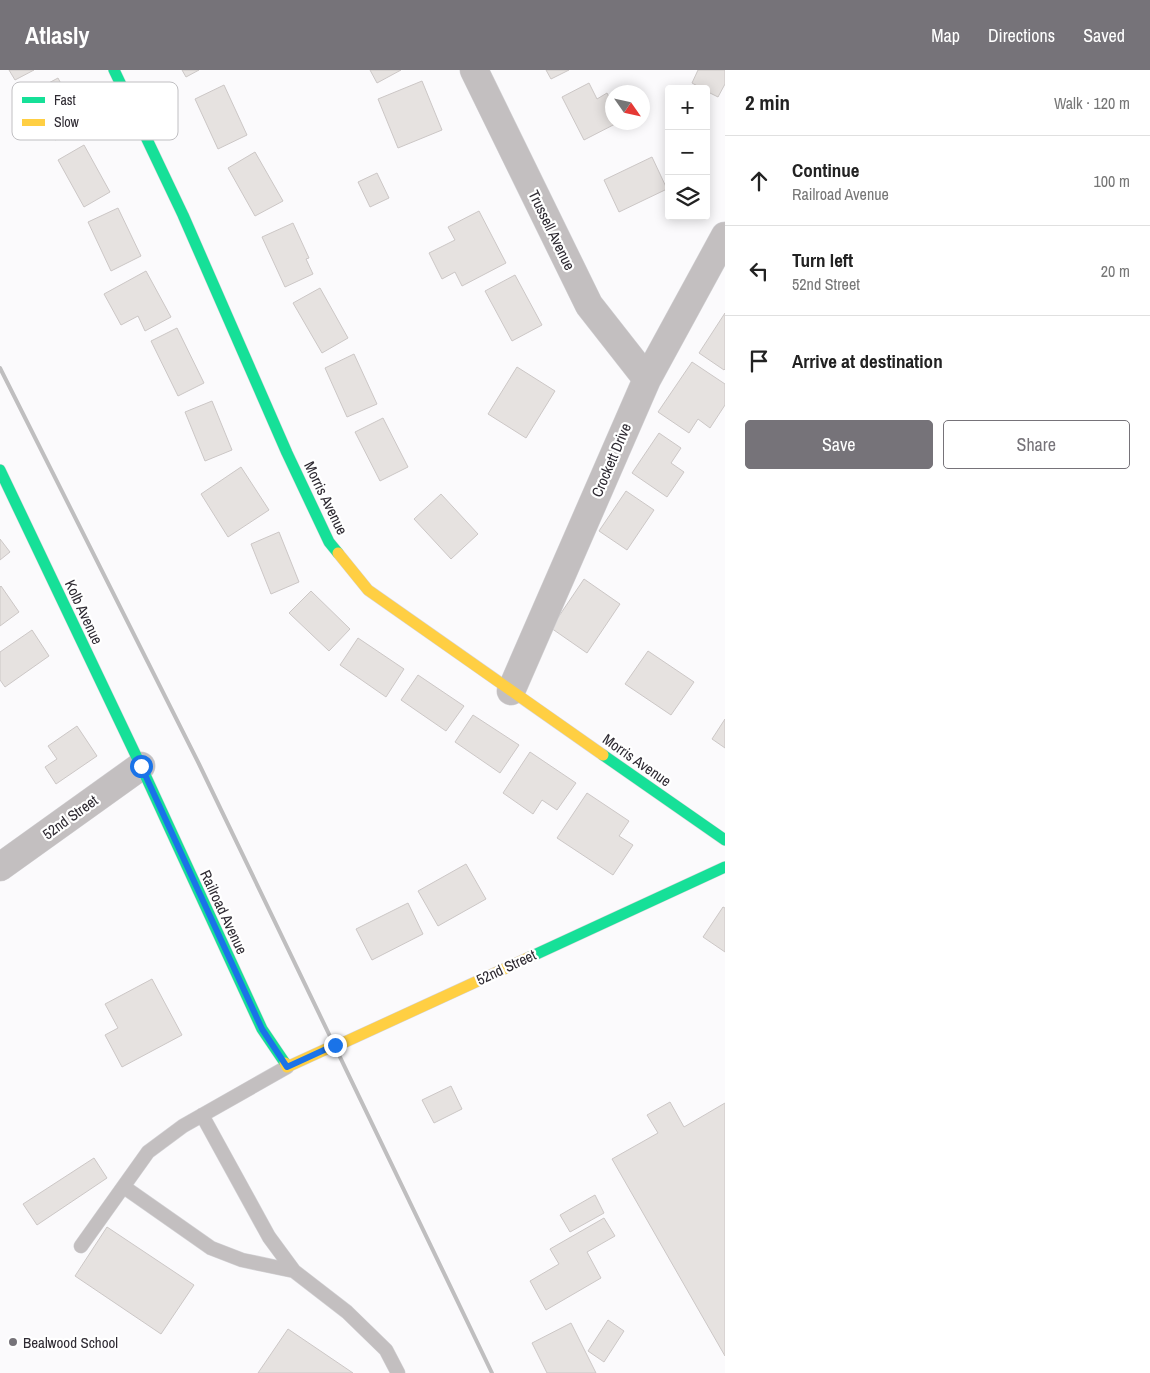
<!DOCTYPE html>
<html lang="en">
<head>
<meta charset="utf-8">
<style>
	:root { --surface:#fff; --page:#f6f6f6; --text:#222; --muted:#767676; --line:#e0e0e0; --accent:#767379 }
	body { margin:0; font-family:"Archivo Narrow",sans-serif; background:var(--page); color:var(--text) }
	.controls { position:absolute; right:15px; top:15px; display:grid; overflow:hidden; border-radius:5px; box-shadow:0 2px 12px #0003 }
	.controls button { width:45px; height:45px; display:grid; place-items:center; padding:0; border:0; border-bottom:1px solid var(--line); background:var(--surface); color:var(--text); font:25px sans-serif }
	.compass { position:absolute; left:605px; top:15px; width:45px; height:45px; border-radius:50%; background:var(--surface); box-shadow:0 2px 12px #0003; rotate:124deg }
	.stop { position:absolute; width:15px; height:15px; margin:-11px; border:4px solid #1a73e8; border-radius:50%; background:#fff }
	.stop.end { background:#1a73e8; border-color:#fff; box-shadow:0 1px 5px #0008 }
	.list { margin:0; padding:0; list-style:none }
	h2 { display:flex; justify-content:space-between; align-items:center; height:65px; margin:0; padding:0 20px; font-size:21px }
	h2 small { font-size:16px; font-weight:400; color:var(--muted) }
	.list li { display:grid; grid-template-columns:32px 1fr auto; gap:15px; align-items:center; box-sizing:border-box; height:90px; padding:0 20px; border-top:1px solid var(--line) }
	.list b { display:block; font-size:19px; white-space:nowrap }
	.list p { margin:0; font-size:16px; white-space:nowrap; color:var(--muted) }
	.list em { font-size:16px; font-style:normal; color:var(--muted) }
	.actions { display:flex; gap:10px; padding:15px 20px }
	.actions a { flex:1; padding:11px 0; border:1px solid var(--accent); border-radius:5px; text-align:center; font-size:18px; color:var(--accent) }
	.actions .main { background:var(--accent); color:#fff }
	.icon { flex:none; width:28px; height:28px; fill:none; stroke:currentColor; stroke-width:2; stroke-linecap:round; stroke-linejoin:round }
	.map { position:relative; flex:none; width:725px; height:1303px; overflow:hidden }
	header { display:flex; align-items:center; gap:30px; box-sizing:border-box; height:70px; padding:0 25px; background:var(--accent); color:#fff }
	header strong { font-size:24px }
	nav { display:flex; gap:28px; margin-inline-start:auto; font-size:18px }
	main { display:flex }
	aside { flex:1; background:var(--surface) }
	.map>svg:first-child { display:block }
</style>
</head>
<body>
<header>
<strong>Atlasly</strong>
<nav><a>Map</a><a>Directions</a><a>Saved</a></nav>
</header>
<main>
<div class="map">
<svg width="725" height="1303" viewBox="0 0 725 1303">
	<rect width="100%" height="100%" fill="#fbfafc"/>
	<path fill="#e6e2e0" stroke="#ccc7c6" d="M 9,0 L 34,0 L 15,10 Z
		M 182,0 L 199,0 L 186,7 Z
		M 370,0 L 401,0 L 377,13 Z
		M 546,0 L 569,0 L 551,9 Z
		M 698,0 L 725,0 L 725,14 L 718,27 L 706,21 L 706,19 L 703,19 L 692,13 Z
		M 58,8 L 83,55 L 55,70 L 30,23 Z
		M 422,11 L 442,60 L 398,78 L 378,29 Z
		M 589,13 L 597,29 L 607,23 L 612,33 L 612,52 L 619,52 L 584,70 L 562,27 Z
		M 224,15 L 247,65 L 218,79 L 195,29 Z
		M 84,75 L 110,122 L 84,137 L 58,90 Z
		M 255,82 L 283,131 L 255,146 L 228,98 Z
		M 652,87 L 667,119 L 619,142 L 604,110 Z
		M 377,103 L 389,128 L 370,137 L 358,112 Z
		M 118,138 L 141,186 L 111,201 L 88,152 Z
		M 479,141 L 506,193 L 462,216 L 455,202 L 442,209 L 429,183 L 455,170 L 448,157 Z
		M 293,153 L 309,188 L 306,189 L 313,204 L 285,217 L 262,167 Z
		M 146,201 L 171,247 L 145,261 L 138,246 L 121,255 L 104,224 Z
		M 515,205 L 542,255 L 512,271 L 485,221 Z
		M 320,218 L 348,268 L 322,283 L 293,233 Z
		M 725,243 L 725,299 L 724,300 L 699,283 Z
		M 177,258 L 204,313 L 178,326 L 151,271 Z
		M 354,284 L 377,334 L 347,347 L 325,298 Z
		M 692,292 L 725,314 L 725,335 L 710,358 L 698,349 L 689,363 L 658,342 Z
		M 517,297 L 555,321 L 526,368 L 488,344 Z
		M 212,331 L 232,380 L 205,391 L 185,342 Z
		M 383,348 L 408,397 L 380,411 L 355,362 Z
		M 659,363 L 681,378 L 671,393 L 684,402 L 667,427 L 632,403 Z
		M 241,397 L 269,440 L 228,467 L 201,424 Z
		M 626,421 L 654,440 L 627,480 L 599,461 Z
		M 441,424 L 478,464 L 451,489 L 414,449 Z
		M 279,462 L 299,512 L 271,524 L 251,474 Z
		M 0,469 L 10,482 L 0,490 Z
		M 584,509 L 620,534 L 587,583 L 551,558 Z
		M 1,516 L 19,542 L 0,556 L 0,517 Z
		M 311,521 L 350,559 L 329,581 L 289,543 Z
		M 32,560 L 49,586 L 5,617 L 0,610 L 0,582 Z
		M 358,568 L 404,599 L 386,627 L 340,595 Z
		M 648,581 L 694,612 L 671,645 L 625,614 Z
		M 418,605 L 464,636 L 446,661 L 401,630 Z
		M 473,645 L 519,675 L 500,703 L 455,672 Z
		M 725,649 L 725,678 L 712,669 Z
		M 77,656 L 97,686 L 56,714 L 45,697 L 57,689 L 48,676 Z
		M 530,682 L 576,713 L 557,740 L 542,730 L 533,744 L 503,723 Z
		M 587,723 L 629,751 L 619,766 L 633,775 L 613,805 L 557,768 Z
		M 466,794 L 486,829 L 438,856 L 418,821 Z
		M 408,833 L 423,864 L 372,890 L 356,859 Z
		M 723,837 L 725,838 L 725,882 L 703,867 Z
		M 152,909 L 182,965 L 122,997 L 105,965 L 118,958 L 105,934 Z
		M 451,1016 L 462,1039 L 434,1053 L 422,1030 Z
		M 670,1032 L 684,1057 L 725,1033 L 725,1286 L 612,1089 L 658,1063 L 647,1045 Z
		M 94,1088 L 107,1108 L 37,1155 L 23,1134 Z
		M 595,1125 L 604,1143 L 570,1162 L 560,1145 Z
		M 604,1148 L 615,1166 L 587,1182 L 601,1208 L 546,1240 L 530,1211 L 559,1194 L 550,1179 Z
		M 107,1157 L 194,1215 L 161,1264 L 75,1206 Z
		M 608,1250 L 624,1261 L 604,1292 L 588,1281 Z
		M 571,1253 L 596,1303 L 547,1303 L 532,1273 Z
		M 288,1259 L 353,1303 L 258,1303 Z"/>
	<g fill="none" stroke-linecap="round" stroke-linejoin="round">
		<g stroke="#d6d5d8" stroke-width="15">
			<path id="lane" d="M 202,1045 L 269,1167 L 294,1201 L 347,1242 L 386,1280 L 398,1303
				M 124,1117 L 211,1178 L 242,1190 L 294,1201
				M 81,1176 L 148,1082 L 183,1056 L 287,997"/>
		</g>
		<g stroke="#d6d5d8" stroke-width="29">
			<path id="street" d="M 474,0 L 589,235 L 647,309
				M 511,621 L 647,309 L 725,166
				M 0,797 L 141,696"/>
		</g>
		<g stroke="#d6d5d8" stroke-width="12">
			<path id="fast" d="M 114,0 L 183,145 L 287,383 L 329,472 L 338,483
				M 0,400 L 141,696 L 262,959 L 285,993
				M 603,685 L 725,770
				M 530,887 L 725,797"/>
		</g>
		<g stroke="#d6d5d8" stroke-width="12">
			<path id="slow" d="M 338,483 L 368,520 L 603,685
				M 285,993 L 287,997 L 335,975 L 345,972 L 530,887"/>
		</g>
		<use href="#lane" stroke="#c3bfc0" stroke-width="14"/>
		<use href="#street" stroke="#c3bfc0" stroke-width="28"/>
		<use href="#fast" stroke="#16e098" stroke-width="11"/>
		<use href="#slow" stroke="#ffcf43" stroke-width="11"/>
		<path stroke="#bfbebf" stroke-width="4" d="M 0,298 L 199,694 L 492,1303"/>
	</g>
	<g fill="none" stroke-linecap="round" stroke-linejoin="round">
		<path stroke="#1a73e8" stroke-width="6" d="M 141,696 L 262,959 L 287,997 L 335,975"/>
	</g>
	<circle fill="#767379" stroke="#fff" stroke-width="2" cx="13" cy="1272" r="5"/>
	<g text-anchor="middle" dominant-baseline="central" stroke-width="4.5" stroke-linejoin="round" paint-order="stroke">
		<g font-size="15" fill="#2e2a32" stroke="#fff">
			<text transform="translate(552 160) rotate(64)">Trussell Avenue</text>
			<text transform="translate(611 390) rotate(-67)">Crockett Drive</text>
			<text transform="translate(326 428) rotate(64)">Morris Avenue</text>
			<text transform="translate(84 542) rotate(65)">Kolb Avenue</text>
			<text transform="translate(637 690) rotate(35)">Morris Avenue</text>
			<text transform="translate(70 747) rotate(-36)">52nd Street</text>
			<text transform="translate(224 842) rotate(65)">Railroad Avenue</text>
			<text transform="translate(506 897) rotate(-25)">52nd Street</text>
		</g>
		<g font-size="15" fill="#2e2a32" stroke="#fff" text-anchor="start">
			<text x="23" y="1272">Bealwood School</text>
		</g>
	</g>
	<rect x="12" y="12" width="166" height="58" rx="8" fill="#fff" stroke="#c0bfc2" stroke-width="1"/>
	<rect x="22" y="27" width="23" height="6" fill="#16e098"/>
	<rect x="22" y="49" width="23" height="7" fill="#ffcf43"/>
	<g font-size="14" fill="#2e2a32">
		<text x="54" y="35">Fast</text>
		<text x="54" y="57">Slow</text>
	</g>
</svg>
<div class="controls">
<button>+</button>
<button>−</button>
<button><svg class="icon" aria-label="layers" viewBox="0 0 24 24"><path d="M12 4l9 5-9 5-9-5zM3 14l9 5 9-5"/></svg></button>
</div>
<svg class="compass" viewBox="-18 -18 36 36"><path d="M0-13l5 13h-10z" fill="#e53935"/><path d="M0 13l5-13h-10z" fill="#767676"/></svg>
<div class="stop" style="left:141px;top:696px"></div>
<div class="stop end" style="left:335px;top:975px"></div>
</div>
<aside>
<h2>2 min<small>Walk · 120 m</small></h2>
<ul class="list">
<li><svg class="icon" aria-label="ahead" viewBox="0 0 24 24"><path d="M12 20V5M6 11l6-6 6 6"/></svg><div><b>Continue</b><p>Railroad Avenue</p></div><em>100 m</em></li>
<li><svg class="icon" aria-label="left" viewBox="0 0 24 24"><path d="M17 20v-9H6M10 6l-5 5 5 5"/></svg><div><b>Turn left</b><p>52nd Street</p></div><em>20 m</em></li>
<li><svg class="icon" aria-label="arrive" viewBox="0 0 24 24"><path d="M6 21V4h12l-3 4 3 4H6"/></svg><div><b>Arrive at destination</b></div></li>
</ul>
<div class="actions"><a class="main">Save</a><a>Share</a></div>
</aside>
</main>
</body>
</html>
